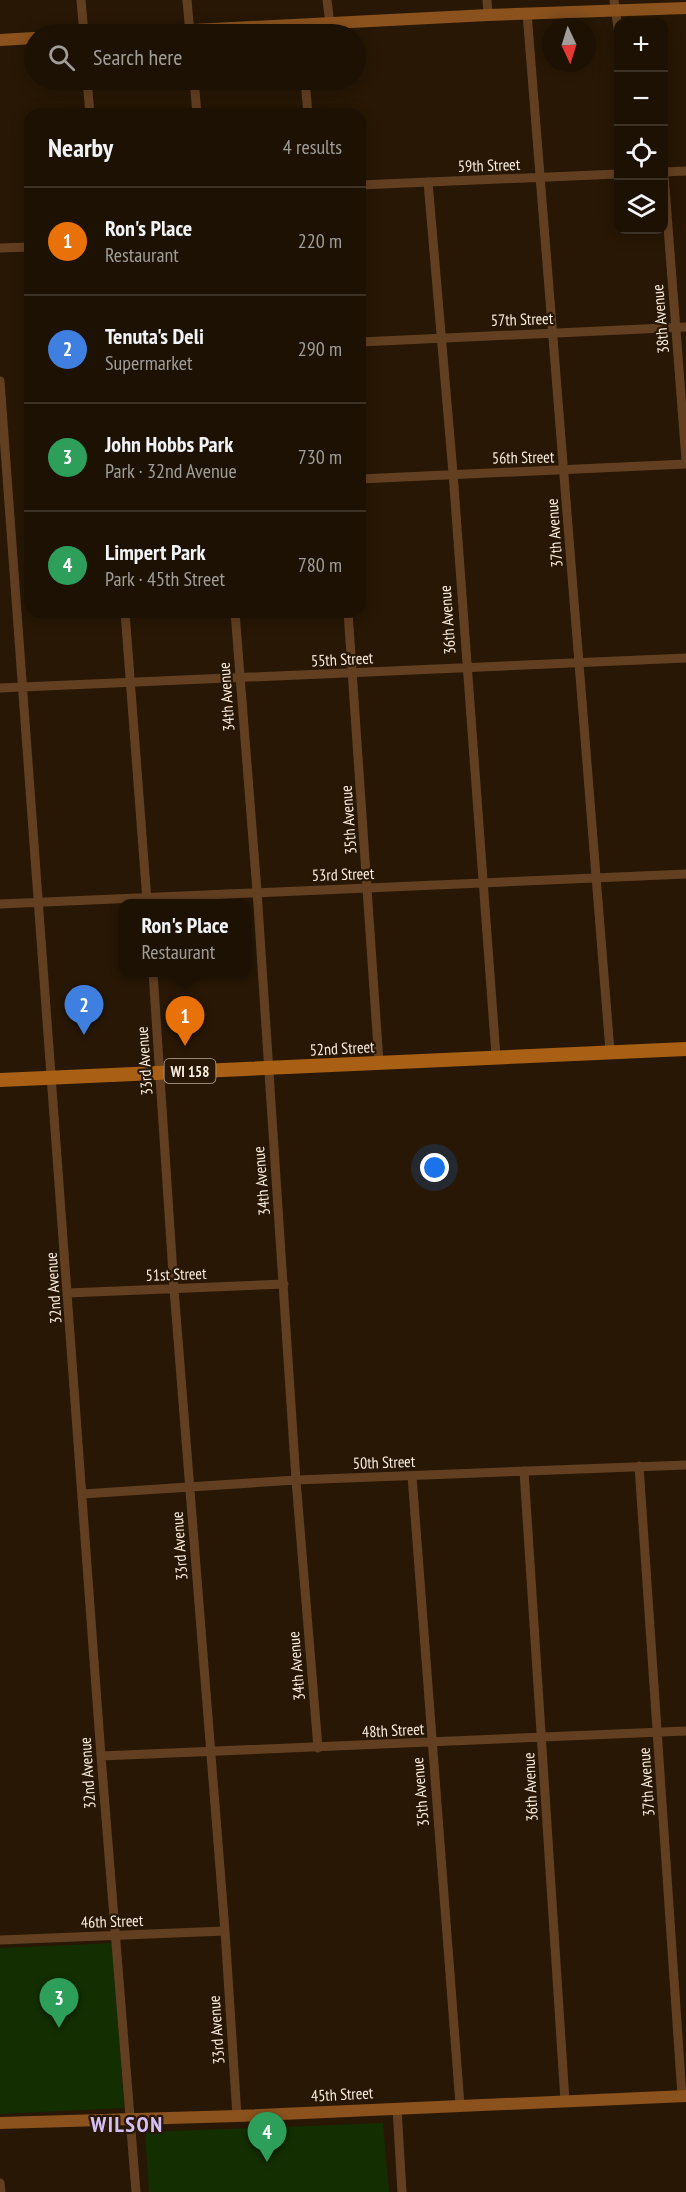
<!DOCTYPE html>
<html lang="en">
<head>
<meta charset="utf-8">
<style>
	:root { --surface:#1d1103; --page:#251a0d; --text:#f1f3f6; --muted:#a09d9a; --line:#3b3125; --accent:#0f766e }
	body { margin:0; font-family:"PT Sans Narrow",sans-serif; background:var(--page); color:var(--text) }
	.controls { position:absolute; right:18px; top:18px; display:grid; overflow:hidden; border-radius:12px; box-shadow:0 3px 15px #0003 }
	.controls button { width:54px; height:54px; display:grid; place-items:center; padding:0; border:0; border-bottom:2px solid var(--line); background:var(--surface); color:var(--text); font:30px sans-serif }
	.compass { position:absolute; left:542px; top:18px; width:54px; height:54px; border-radius:50%; background:var(--surface); box-shadow:0 3px 15px #0003; rotate:176deg }
	.you { position:absolute; left:435px; top:1168px; width:21px; height:21px; margin:-15px; border:4px solid #fff; border-radius:50%; background:#1a73e8; box-shadow:0 0 0 9px #1a73e833 }
	.badge { display:grid; place-items:center; width:39px; height:39px; border-radius:50%; background:var(--accent); color:#fff; font-size:20px; font-weight:700 }
	.pin { position:absolute; translate:-50% -50px; filter:drop-shadow(0 2px 3px #0008) }
	.pin::after { content:''; position:absolute; top:32px; width:21px; height:18px; background:inherit; clip-path:polygon(0 0,100% 0,50% 100%) }
	.popup { position:absolute; left:119px; top:899px; width:132px; height:78px; box-sizing:border-box; display:grid; place-content:center; border-radius:12px; background:var(--surface); filter:drop-shadow(0 2px 4px #0005); font-size:20px; white-space:nowrap; color:var(--muted) }
	.popup b { font-size:22px; color:var(--text) }
	.popup::after { content:''; position:absolute; left:50%; top:100%; margin-left:-12px; border:12px solid transparent; border-top-color:var(--surface) }
	.list { margin:0; padding:0; list-style:none }
	h2 { display:flex; justify-content:space-between; align-items:center; height:78px; margin:0; padding:0 24px; font-size:26px }
	h2 small { font-size:20px; font-weight:400; color:var(--muted) }
	.list li { display:grid; grid-template-columns:39px 1fr auto; gap:18px; align-items:center; box-sizing:border-box; height:108px; padding:0 24px; border-top:2px solid var(--line) }
	.list b { display:block; font-size:22px; white-space:nowrap }
	.list p { margin:0; font-size:20px; white-space:nowrap; color:var(--muted) }
	.list em { font-size:20px; font-style:normal; color:var(--muted) }
	.icon { flex:none; width:33px; height:33px; fill:none; stroke:currentColor; stroke-width:2; stroke-linecap:round; stroke-linejoin:round }
	.map { position:relative; flex:none; width:686px; height:2192px; overflow:hidden }
	.search { position:absolute; background:var(--surface); box-shadow:0 3px 15px #0003; left:24px; top:24px; width:342px; height:66px; display:flex; align-items:center; gap:15px; box-sizing:border-box; padding:0 21px; border-radius:33px; color:var(--muted); font-size:22px }
	.panel { position:absolute; background:var(--surface); box-shadow:0 3px 15px #0003; left:24px; top:108px; width:342px; height:510px; border-radius:18px }
	.map>svg:first-child { display:block }
</style>
</head>
<body>
<div class="map">
<svg width="686" height="2192" viewBox="0 0 686 2192">
	<rect width="100%" height="100%" fill="#271704"/>
	<path fill="#132e01" d="M 113,1943 L 124,2108 L 0,2114 L 0,1948 Z
		M 383,2123 L 389,2192 L 149,2192 L 145,2132 Z"/>
	<g fill="none" stroke-linecap="round" stroke-linejoin="round">
		<path stroke="#633f21" stroke-width="9" d="M 81,0 L 84,34
			M 187,0 L 190,34
			M 327,0 L 330,24
			M 487,0 L 488,15
			M 614,0 L 618,28
			M 527,13 L 610,1051
			M 87,80 L 90,114
			M 194,80 L 197,114
			M 305,80 L 308,114
			M 664,172 L 686,171
			M 664,175 L 686,460
			M 428,182 L 453,473 L 496,1056
			M 360,185 L 618,174
			M 0,248 L 30,247
			M 360,342 L 686,327
			M 0,381 L 101,1756 L 136,2192
			M 360,479 L 686,464
			M 125,612 L 147,901
			M 235,612 L 257,891 L 296,1480 L 318,1748
			M 348,612 L 379,1063
			M 0,688 L 686,658
			M 0,904 L 686,874
			M 153,972 L 174,1289 L 225,1931 L 237,2116
			M 68,1293 L 284,1284
			M 639,1466 L 682,2096
			M 524,1471 L 565,2101
			M 412,1476 L 460,2105
			M 83,1494 L 296,1480 L 686,1465
			M 101,1756 L 686,1731
			M 0,1940 L 225,1931
			M 397,2108 L 402,2192
			M 0,2183 L 1,2192"/>
		<path stroke="#8b521d" stroke-width="12" d="M 116,34 L 488,15 L 686,8
			M 0,40 L 34,38
			M 0,2123 L 237,2116 L 686,2096"/>
		<path stroke="#aa6014" stroke-width="14" d="M 0,1080 L 686,1049"/>
	</g>
	<g text-anchor="middle" dominant-baseline="central" stroke-width="4.5" stroke-linejoin="round" paint-order="stroke">
		<rect fill="#271704" stroke="#b9ac9d" stroke-width="1.5" x="164.5" y="1059" width="51" height="24" rx="4.5"/>
		<g font-size="15" font-weight="bold" fill="#f7ecdf">
			<text x="190" y="1071">WI 158</text>
		</g>
		<g font-size="16" fill="#f7ecdf" stroke="#271704">
			<text transform="translate(489 165) rotate(-2)">59th Street</text>
			<text transform="translate(522 319) rotate(-2)">57th Street</text>
			<text transform="translate(660 319) rotate(-95)">38th Avenue</text>
			<text transform="translate(523 457) rotate(-1)">56th Street</text>
			<text transform="translate(554 533) rotate(-94)">37th Avenue</text>
			<text transform="translate(447 620) rotate(-94)">36th Avenue</text>
			<text transform="translate(342 659) rotate(-3)">55th Street</text>
			<text transform="translate(226 697) rotate(-94)">34th Avenue</text>
			<text transform="translate(348 820) rotate(-94)">35th Avenue</text>
			<text transform="translate(343 874) rotate(-2)">53rd Street</text>
			<text transform="translate(342 1048) rotate(-3)">52nd Street</text>
			<text transform="translate(144 1061) rotate(-94)">33rd Avenue</text>
			<text transform="translate(261 1181) rotate(-95)">34th Avenue</text>
			<text transform="translate(176 1274) rotate(-2)">51st Street</text>
			<text transform="translate(53 1288) rotate(-94)">32nd Avenue</text>
			<text transform="translate(384 1462) rotate(-2)">50th Street</text>
			<text transform="translate(179 1546) rotate(-94)">33rd Avenue</text>
			<text transform="translate(296 1666) rotate(-95)">34th Avenue</text>
			<text transform="translate(393 1730) rotate(-3)">48th Street</text>
			<text transform="translate(87 1773) rotate(-94)">32nd Avenue</text>
			<text transform="translate(646 1782) rotate(-94)">37th Avenue</text>
			<text transform="translate(530 1787) rotate(-93)">36th Avenue</text>
			<text transform="translate(420 1792) rotate(-95)">35th Avenue</text>
			<text transform="translate(112 1921) rotate(-2)">46th Street</text>
			<text transform="translate(216 2030) rotate(-94)">33rd Avenue</text>
			<text transform="translate(342 2094) rotate(-3)">45th Street</text>
		</g>
		<g font-size="22" font-weight="bold" letter-spacing="1.5" fill="#d4bff7" stroke="#271704">
			<text x="127" y="2124">WILSON</text>
		</g>
	</g>
</svg>
<div class="controls">
<button>+</button>
<button>−</button>
<button><svg class="icon" aria-label="locate" viewBox="0 0 24 24"><circle cx="12" cy="12" r="6"/><path d="M12 2v4M12 18v4M2 12h4M18 12h4"/></svg></button>
<button><svg class="icon" aria-label="layers" viewBox="0 0 24 24"><path d="M12 4l9 5-9 5-9-5zM3 14l9 5 9-5"/></svg></button>
</div>
<svg class="compass" viewBox="-18 -18 36 36"><path d="M0-13l5 13h-10z" fill="#e53935"/><path d="M0 13l5-13h-10z" fill="#a09d9a"/></svg>
<div class="you"></div>
<div class="pin badge" style="left:185px;top:1046px;background:#e8710a">1</div>
<div class="popup"><b>Ron's Place</b>Restaurant</div>
<div class="pin badge" style="left:84px;top:1035px;background:#3f7fe0">2</div>
<div class="pin badge" style="left:59px;top:2028px;background:#2e9e5b">3</div>
<div class="pin badge" style="left:267px;top:2162px;background:#2e9e5b">4</div>
<div class="search"><svg class="icon" aria-label="search" viewBox="0 0 24 24"><circle cx="10" cy="10" r="6"/><path d="M15 15l6 6"/></svg>Search here</div>
<section class="panel">
<h2>Nearby<small>4 results</small></h2>
<ul class="list">
<li><span class="badge" style="background:#e8710a">1</span><div><b>Ron's Place</b><p>Restaurant</p></div><em>220 m</em></li>
<li><span class="badge" style="background:#3f7fe0">2</span><div><b>Tenuta's Deli</b><p>Supermarket</p></div><em>290 m</em></li>
<li><span class="badge" style="background:#2e9e5b">3</span><div><b>John Hobbs Park</b><p>Park · 32nd Avenue</p></div><em>730 m</em></li>
<li><span class="badge" style="background:#2e9e5b">4</span><div><b>Limpert Park</b><p>Park · 45th Street</p></div><em>780 m</em></li>
</ul>
</section>
</div>
</body>
</html>
